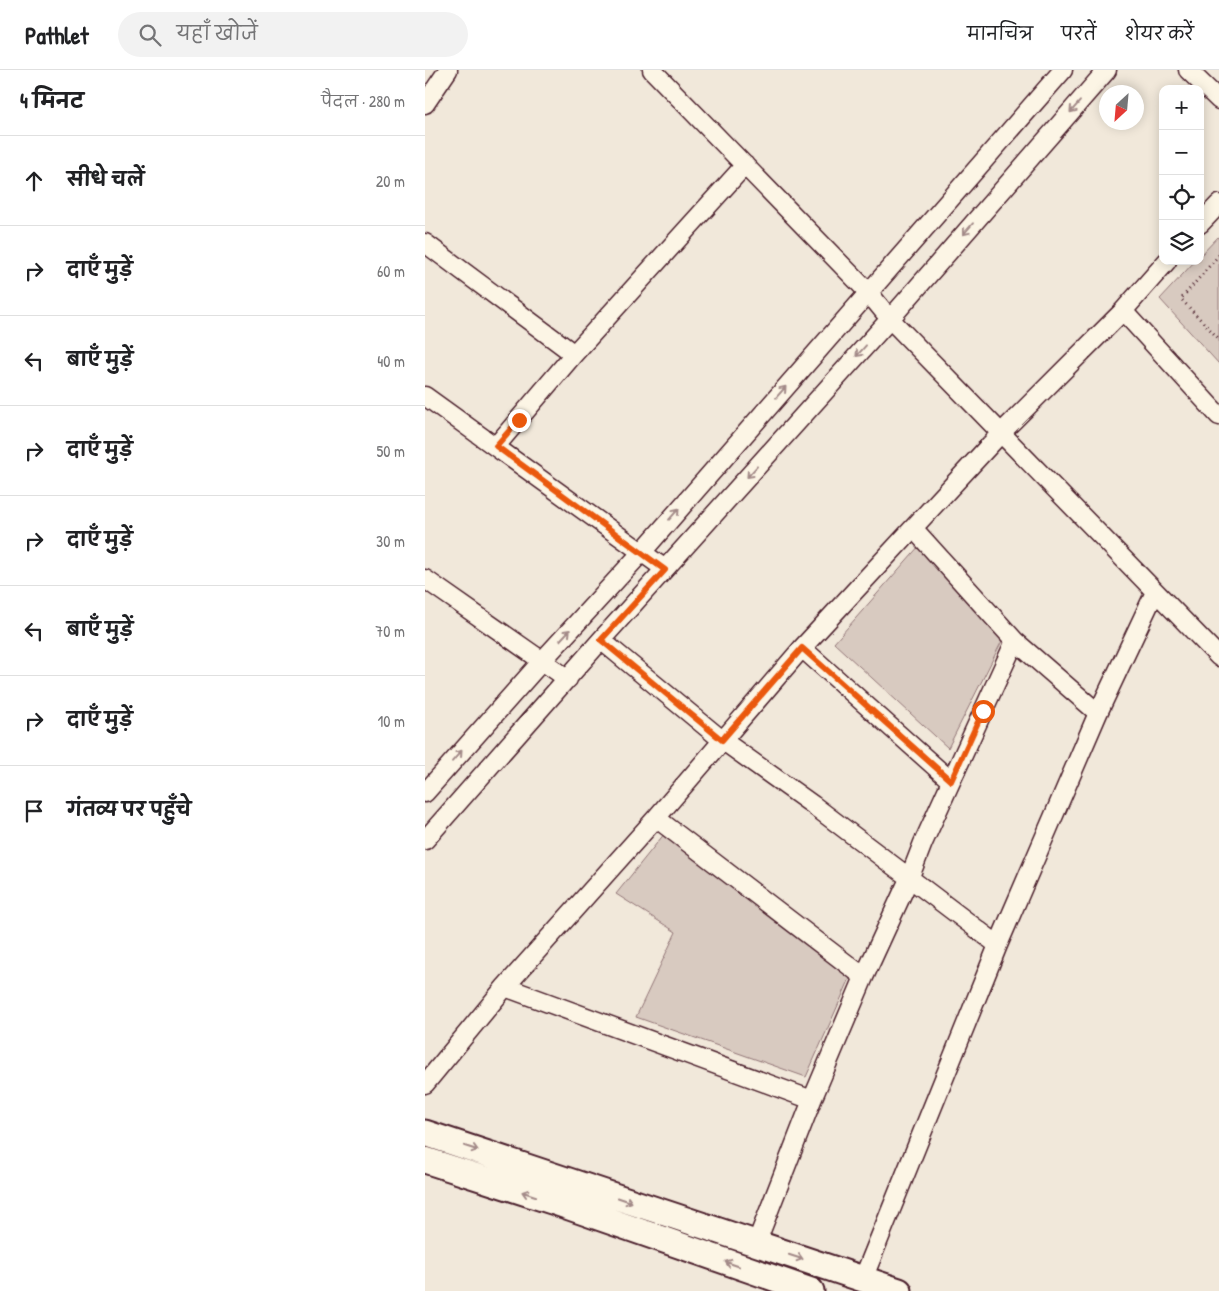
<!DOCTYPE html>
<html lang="hi">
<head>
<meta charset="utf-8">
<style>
	:root { --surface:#fff; --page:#f2f2f2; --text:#202124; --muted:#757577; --line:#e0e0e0 }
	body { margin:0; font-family:"Patrick Hand","Playpen Sans Deva",sans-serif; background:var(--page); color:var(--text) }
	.controls { position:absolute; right:15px; top:15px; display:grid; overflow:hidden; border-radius:10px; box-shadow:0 2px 12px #0003 }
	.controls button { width:45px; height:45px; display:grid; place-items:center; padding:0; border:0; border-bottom:1px solid var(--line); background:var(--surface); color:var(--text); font:25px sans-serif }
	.compass { position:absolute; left:674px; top:15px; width:45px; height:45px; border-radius:50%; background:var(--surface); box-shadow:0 2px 12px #0003; rotate:206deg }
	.stop { position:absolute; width:15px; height:15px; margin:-11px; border:4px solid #ea580c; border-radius:50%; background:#fff }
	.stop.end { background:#ea580c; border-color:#fff; box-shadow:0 1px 5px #0008 }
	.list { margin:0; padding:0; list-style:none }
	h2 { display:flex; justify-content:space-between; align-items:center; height:65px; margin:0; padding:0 20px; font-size:21px }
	h2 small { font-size:16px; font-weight:400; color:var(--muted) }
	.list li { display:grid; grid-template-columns:32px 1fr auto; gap:15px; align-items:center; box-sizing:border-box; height:90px; padding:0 20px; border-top:1px solid var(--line) }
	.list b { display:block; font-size:19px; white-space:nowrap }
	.list em { font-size:16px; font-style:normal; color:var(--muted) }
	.icon { flex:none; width:28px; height:28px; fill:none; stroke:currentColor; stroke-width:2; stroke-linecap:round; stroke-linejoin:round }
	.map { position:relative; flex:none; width:794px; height:1221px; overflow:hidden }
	header { display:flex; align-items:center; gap:30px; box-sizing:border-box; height:70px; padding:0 25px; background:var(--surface); border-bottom:1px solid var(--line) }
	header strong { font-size:24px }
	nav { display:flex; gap:28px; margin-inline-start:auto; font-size:18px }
	.search { width:350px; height:45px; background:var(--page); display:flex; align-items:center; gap:12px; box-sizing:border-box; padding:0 18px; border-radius:28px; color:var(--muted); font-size:19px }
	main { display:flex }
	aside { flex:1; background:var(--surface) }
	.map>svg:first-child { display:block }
</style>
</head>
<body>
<header>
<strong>Pathlet</strong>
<div class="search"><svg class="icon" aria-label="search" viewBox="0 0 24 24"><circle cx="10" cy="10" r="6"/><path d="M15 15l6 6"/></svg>यहाँ खोजें</div>
<nav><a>मानचित्र</a><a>परतें</a><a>शेयर करें</a></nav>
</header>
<main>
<aside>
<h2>4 मिनट<small>पैदल · 280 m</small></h2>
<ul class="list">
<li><svg class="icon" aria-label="ahead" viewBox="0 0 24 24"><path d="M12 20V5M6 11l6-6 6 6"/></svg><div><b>सीधे चलें</b></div><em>20 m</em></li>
<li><svg class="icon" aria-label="right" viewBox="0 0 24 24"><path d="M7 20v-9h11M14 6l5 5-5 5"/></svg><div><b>दाएँ मुड़ें</b></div><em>60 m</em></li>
<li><svg class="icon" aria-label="left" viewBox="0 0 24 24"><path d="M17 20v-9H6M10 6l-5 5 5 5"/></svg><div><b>बाएँ मुड़ें</b></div><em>40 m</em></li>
<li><svg class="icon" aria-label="right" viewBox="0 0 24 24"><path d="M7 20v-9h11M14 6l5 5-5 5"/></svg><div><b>दाएँ मुड़ें</b></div><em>50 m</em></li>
<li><svg class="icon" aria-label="right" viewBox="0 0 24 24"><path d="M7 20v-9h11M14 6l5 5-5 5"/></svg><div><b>दाएँ मुड़ें</b></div><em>30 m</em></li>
<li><svg class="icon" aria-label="left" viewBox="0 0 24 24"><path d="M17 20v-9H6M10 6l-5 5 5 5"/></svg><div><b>बाएँ मुड़ें</b></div><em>70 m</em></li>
<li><svg class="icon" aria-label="right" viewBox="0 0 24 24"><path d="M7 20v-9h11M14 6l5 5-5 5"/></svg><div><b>दाएँ मुड़ें</b></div><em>10 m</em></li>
<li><svg class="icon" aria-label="arrive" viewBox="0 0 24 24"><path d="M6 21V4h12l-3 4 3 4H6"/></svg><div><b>गंतव्य पर पहुँचे</b></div></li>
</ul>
</aside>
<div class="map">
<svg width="794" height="1221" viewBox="0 0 794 1221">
	<rect width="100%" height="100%" fill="#f1e8da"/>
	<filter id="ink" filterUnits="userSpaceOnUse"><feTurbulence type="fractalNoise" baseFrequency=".02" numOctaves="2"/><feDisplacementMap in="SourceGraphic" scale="10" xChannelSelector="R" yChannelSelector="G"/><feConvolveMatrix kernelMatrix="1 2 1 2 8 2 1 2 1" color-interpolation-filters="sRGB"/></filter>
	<g filter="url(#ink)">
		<path fill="#d8cac0" stroke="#917476" d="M 794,166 L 794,294 L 735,229 L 770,191 L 775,191 L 775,186 Z
			M 495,475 L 580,565 L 523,678 L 409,573 Z
			M 240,763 L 426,906 L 381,1007 L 211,947 L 251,862 L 191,824 Z"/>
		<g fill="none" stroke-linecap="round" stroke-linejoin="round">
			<g stroke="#4a1f2b" stroke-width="21">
				<path id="street" d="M 227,0 L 443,222 L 465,249 L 794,587
					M 763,0 L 794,30
					M 0,34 L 23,0
					M 775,154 L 794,134
					M 0,173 L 149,284
					M 698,241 L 794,346
					M 0,326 L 240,499
					M 71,376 L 149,284 L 320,95
					M 0,509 L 143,609
					M 176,570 L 297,670 L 388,735 L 573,875
					M 590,571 L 673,643
					M 377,578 L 526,711
					M 0,723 L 117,591 L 217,482 L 638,0
					M 231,748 L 439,907
					M 0,770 L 176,570 L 465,249 L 682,0
					M 80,917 L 387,1030
					M 0,1014 L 80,917 L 231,748 L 377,578 L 576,363 L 698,241 L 742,191
					M 331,1174 L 387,1030 L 439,907 L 484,809 L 498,773 L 590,571 L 488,458
					M 438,1209 L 573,875 L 673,643 L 730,522"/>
			</g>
			<g stroke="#4a1f2b" stroke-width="29">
				<path id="secondary" d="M 0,1063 L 474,1221
					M 0,1090 L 133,1133 L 386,1221"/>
			</g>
			<path stroke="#4a1f2b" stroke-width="3" stroke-dasharray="1 4" stroke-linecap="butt" d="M 794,185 L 756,229 L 794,269"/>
			<use href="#street" stroke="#fcf5e5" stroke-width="18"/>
			<use href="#secondary" stroke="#fcf5e5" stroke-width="25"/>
		</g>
		<defs><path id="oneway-shaft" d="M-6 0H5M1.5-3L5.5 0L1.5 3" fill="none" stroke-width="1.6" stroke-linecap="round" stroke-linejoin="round" transform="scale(1.25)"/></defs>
		<g stroke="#a38a88">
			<use href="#oneway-shaft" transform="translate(650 37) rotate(131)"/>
			<use href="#oneway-shaft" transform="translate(543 159) rotate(131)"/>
			<use href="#oneway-shaft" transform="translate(436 281) rotate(132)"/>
			<use href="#oneway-shaft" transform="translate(356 322) rotate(-49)"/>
			<use href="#oneway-shaft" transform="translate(327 402) rotate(132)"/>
			<use href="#oneway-shaft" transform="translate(249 444) rotate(-49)"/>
			<use href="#oneway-shaft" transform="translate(140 565) rotate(-47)"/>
			<use href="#oneway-shaft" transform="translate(32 686) rotate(-49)"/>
			<use href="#oneway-shaft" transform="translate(46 1078) rotate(18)"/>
			<use href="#oneway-shaft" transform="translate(104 1124) rotate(-162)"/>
			<use href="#oneway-shaft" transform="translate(200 1130) rotate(19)"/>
			<use href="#oneway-shaft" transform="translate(371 1187) rotate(18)"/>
			<use href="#oneway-shaft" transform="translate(307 1194) rotate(-161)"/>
		</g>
	</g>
	<g fill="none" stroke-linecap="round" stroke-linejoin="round" filter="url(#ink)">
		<path stroke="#ea580c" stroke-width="6" d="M 94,350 L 71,376 L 240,500 L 176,570 L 297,670 L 377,578 L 526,711 L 558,641"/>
	</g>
</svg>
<div class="controls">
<button>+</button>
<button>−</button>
<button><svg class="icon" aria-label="locate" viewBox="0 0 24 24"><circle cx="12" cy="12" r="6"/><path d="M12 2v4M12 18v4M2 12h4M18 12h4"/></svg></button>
<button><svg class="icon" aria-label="layers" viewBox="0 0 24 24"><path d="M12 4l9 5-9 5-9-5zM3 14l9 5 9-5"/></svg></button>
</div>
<svg class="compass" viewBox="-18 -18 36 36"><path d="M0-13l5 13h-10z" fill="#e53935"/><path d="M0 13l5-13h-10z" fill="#757577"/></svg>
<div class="stop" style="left:558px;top:641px"></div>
<div class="stop end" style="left:94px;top:350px"></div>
</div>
</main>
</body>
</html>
